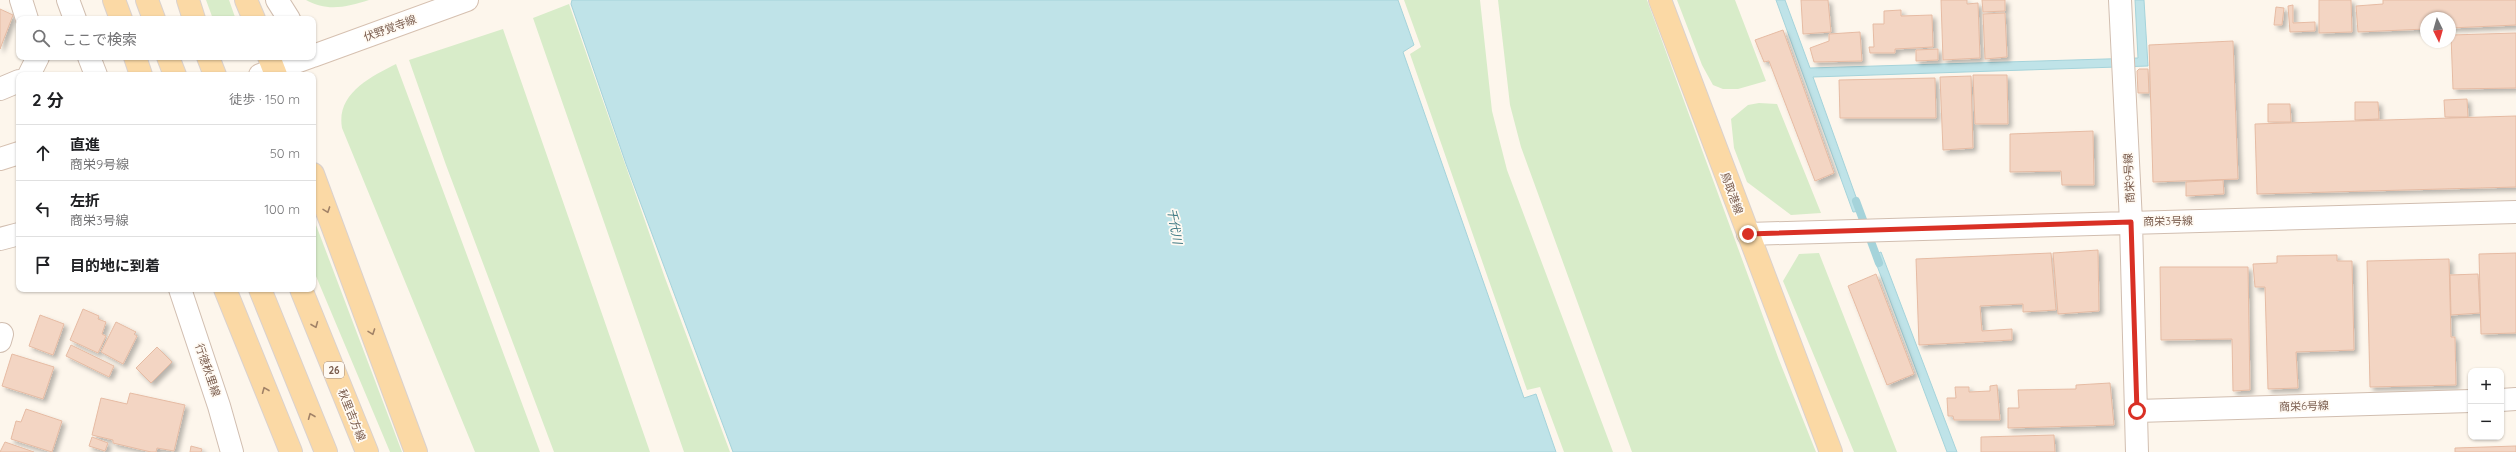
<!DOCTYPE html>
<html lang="ja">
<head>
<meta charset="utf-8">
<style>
	:root { --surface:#fff; --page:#f6f6f6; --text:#202124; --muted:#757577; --line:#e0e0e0 }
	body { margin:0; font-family:Quicksand,"Noto Sans JP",sans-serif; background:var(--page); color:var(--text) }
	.controls { position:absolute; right:12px; bottom:12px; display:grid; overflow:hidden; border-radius:8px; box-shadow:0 1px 3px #0004 }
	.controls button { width:36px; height:36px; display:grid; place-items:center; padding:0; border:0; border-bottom:1px solid var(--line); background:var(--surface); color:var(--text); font:20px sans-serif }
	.compass { position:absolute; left:2420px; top:12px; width:36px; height:36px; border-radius:50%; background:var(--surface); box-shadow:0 1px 3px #0004; rotate:175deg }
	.stop { position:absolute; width:12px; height:12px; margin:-9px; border:3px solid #d93025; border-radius:50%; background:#fff }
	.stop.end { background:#d93025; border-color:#fff; box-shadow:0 1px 4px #0008 }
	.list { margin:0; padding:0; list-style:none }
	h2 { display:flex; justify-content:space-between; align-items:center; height:52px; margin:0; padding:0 16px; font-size:17px }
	h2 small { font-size:13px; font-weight:400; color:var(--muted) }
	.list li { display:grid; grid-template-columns:26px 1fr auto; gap:12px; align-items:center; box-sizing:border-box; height:56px; padding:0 16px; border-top:1px solid var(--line) }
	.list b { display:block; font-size:15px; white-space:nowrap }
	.list p { margin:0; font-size:13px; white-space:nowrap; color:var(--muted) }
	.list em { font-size:13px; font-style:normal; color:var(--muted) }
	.icon { flex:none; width:22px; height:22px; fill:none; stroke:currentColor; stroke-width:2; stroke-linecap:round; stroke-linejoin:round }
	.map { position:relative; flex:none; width:2516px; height:452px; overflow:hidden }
	.search { position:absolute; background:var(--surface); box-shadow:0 1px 3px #0004; left:16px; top:16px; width:300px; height:44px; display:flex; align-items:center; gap:10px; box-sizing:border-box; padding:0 14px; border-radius:8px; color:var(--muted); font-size:15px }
	.panel { position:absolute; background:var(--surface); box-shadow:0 1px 3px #0004; left:16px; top:72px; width:300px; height:220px; border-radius:8px }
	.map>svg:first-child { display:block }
</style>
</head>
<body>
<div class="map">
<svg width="2516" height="452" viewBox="0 0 2516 452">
	<defs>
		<filter id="shadow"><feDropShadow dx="3.5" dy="3.5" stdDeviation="2" flood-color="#0004"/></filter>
	</defs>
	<rect width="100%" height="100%" fill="#fdf6ec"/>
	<path fill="#d8ecc9" d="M 206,0 L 229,0 L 235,17 L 232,19 L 213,19 Z
		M 306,0 L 369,0 C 347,7 327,12 306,0 Z
		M 1404,0 L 1480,0 L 1492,111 L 1507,170 L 1613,452 L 1564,452 L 1540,387 L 1527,390 L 1410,54 L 1421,47 Z
		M 1498,0 L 1647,0 L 1779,360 L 1816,452 L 1632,452 L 1521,147 L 1510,105 Z
		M 1677,0 L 1735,0 L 1766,81 L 1738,89 L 1723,89 L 1713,85 L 1702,65 Z
		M 569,4 L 665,278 L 730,452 L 684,452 L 533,18 Z
		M 503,29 L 650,452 L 554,452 L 446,165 L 409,60 Z
		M 396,64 L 540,452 L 475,452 L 342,128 C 336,94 370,77 396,64 Z
		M 1759,103 L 1777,104 L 1821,213 L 1791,215 L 1747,182 L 1734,148 L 1731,119 L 1748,105 Z
		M 313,217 L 402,452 L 390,452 L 313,269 Z
		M 1819,253 L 1897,452 L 1854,452 L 1783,281 L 1799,254 Z"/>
	<path fill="#bfe3e8" stroke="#a5d3da" d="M 572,0 L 1398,0 L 1414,45 L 1403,52 L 1524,398 L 1536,394 L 1556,452 L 733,452 L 626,164 L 571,4 Z
		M 1776,0 L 1785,0 L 1810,68 L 2138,58 L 2135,0 L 2144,0 L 2148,66 L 1813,77 L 1861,211 L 1853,212 Z
		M 1881,252 L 1957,452 L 1947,452 L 1873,255 Z"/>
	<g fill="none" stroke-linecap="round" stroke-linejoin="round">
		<path stroke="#a5d3da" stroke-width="8" d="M 1856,201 L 1879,263"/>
	</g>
	<path fill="#f3d5c3" stroke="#e6bba3" filter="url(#shadow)" d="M 1801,0 L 1828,0 L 1831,32 L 1803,34 Z
		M 1941,0 L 1967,0 L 1967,4 L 1978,3 L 1980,58 L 1943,60 Z
		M 1982,0 L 2005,0 L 2005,11 L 1983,12 Z
		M 2319,0 L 2351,0 L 2352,32 L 2319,33 Z
		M 2383,0 L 2516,0 L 2516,25 L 2450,28 L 2450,18 L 2426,18 L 2426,29 L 2358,32 L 2356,6 L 2383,4 Z
		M 2293,5 L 2293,23 L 2315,22 L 2315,31 L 2290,32 L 2288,6 Z
		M 2276,7 L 2284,8 L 2282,25 L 2274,25 Z
		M 0,9 L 13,15 L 0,49 Z
		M 1901,10 L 1901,16 L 1932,15 L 1933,47 L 1895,49 L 1895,53 L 1870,53 L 1869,47 L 1874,47 L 1873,24 L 1884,24 L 1884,11 Z
		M 2005,13 L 2007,57 L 1985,59 L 1983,14 Z
		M 1783,30 L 1834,173 L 1815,181 L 1769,61 L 1764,62 L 1755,40 Z
		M 1860,32 L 1862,61 L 1814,62 L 1810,48 L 1829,41 L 1829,34 Z
		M 2516,33 L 2516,88 L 2453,89 L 2451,35 Z
		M 2233,41 L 2238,179 L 2153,182 L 2149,45 Z
		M 1938,49 L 1938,60 L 1916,61 L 1916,50 Z
		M 2139,69 L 2148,69 L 2149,93 L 2138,93 L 2137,71 Z
		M 1973,75 L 2007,75 L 2008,124 L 1975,124 Z
		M 1971,76 L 1973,148 L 1943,150 L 1940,77 Z
		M 1935,78 L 1936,118 L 1840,118 L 1839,80 Z
		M 2467,99 L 2468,117 L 2445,117 L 2444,100 Z
		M 2355,102 L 2378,102 L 2379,119 L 2355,120 Z
		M 2268,104 L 2290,104 L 2291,122 L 2268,122 Z
		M 2516,116 L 2516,187 L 2257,194 L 2255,124 Z
		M 2093,131 L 2094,185 L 2062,185 L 2061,171 L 2010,172 L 2010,134 Z
		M 2223,180 L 2224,194 L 2186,196 L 2186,182 Z
		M 2098,250 L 2099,311 L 2058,314 L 2053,253 Z
		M 2051,253 L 2056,310 L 2023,312 L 2023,304 L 1980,306 L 1982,331 L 2012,329 L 2012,340 L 1919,345 L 1916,259 Z
		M 2516,253 L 2516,333 L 2481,334 L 2479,254 Z
		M 2337,255 L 2337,261 L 2352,261 L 2354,350 L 2296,352 L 2298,388 L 2268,389 L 2265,287 L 2255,287 L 2253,264 L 2277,263 L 2277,256 Z
		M 2449,259 L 2451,337 L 2455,337 L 2456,385 L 2370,387 L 2367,261 Z
		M 2160,267 L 2248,267 L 2250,390 L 2233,391 L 2232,339 L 2161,340 Z
		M 1876,274 L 1914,374 L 1887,385 L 1848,286 Z
		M 2478,274 L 2480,313 L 2451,315 L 2450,275 Z
		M 83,309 L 99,316 L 98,319 L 106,322 L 102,334 L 106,336 L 98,353 L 70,340 Z
		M 40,315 L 64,324 L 53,355 L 29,346 Z
		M 116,322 L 136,332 L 134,334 L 137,336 L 123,364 L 101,352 Z
		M 71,345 L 114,366 L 109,377 L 66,356 Z
		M 157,347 L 172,362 L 151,383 L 136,368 Z
		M 12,354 L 54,367 L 43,399 L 2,386 Z
		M 2110,383 L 2114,425 L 2008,428 L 2008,408 L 2019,408 L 2018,390 L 2076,389 L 2076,385 Z
		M 1997,385 L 2000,420 L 1954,420 L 1953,416 L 1948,416 L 1947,398 L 1956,398 L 1955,387 L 1969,387 L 1969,392 L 1990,391 L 1990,386 Z
		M 130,393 L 185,405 L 174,451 L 157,448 L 156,452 L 151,452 L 113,443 L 113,440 L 92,435 L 101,398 L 127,404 Z
		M 26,409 L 62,421 L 52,452 L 11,439 L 16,421 L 21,422 Z
		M 2054,435 L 2055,452 L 1981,452 L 1981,437 Z
		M 92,437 L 108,443 L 105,451 L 89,446 Z
		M 5,442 L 34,452 L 0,452 Z
		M 191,446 L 202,449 L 201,452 L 190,452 Z
		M 2516,446 L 2516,452 L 2455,452 L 2455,448 Z"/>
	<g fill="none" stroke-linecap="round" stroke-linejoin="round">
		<g stroke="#d1beb0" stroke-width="24">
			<path id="street" d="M 21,0 L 27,19
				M 68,0 L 75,19
				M 277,0 L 289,19
				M 2120,0 L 2131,222 L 2137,452
				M 89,57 L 96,75
				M 29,75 L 38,57
				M 0,89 L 19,81
				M 1748,234 L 2516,212
				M 0,239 L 19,234
				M 180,289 L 219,406 L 232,452
				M 0,341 L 2,334
				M 2501,400 L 2516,399
				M 2137,411 L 2471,401"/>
		</g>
		<g stroke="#d6c0b0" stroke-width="24">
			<path id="secondary" d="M 313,56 L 467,0
				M 260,75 L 310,57
				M 0,159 L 19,153"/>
		</g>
		<g stroke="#dad1cd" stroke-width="24">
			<path id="primary" d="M 114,0 L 121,19
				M 147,0 L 154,19
				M 188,0 L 194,19
				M 246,0 L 254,19
				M 1660,0 L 1831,452
				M 135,57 L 141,75
				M 168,57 L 175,75
				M 208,57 L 215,75
				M 269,57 L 276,75
				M 313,174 L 416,452
				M 225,289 L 291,452
				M 260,289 L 326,452
				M 301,289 L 367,452"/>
		</g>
		<use href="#street" stroke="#fff" stroke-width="22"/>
		<use href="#secondary" stroke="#fff" stroke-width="22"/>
		<use href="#primary" stroke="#fbd9a5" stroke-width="22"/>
	</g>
	<defs><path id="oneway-chevron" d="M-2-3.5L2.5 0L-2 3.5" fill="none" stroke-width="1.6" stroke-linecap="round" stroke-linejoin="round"/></defs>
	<g stroke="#a18267">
		<use href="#oneway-chevron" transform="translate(327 210) rotate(70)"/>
		<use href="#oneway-chevron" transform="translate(315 325) rotate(68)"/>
		<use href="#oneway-chevron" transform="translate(372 332) rotate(70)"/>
		<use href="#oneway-chevron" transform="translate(265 390) rotate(-112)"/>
		<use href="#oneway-chevron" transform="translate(311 416) rotate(-112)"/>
	</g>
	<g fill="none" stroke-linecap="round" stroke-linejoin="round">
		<path stroke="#d93025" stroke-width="5" d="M 1748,234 L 2131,222 L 2137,411"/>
	</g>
	<g text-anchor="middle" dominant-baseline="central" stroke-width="3.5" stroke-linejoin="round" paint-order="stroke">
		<rect fill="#fffaf3" stroke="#a28b7f" stroke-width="1" x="324" y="362" width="20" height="16" rx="3"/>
		<g font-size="10" font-weight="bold" fill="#7a5c4d">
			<text x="334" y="370">26</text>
		</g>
		<g font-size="11" fill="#7a5c4d" stroke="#fffaf3">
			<text transform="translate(390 28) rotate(-20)">伏野覚寺線</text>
			<text transform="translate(2129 178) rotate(-93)">商栄9号線</text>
			<text transform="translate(1732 193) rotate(70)">鳥取港線</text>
			<text transform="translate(2168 221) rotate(-1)">商栄3号線</text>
			<text transform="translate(208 370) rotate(71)">行徳秋里線</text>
			<text transform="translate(2304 406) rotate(-2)">商栄6号線</text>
			<text transform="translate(352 415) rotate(68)">秋里吉方線</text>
		</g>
		<g font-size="12" font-style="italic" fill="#437c86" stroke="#fffaf3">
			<text transform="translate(1175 226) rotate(80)">千代川</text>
		</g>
	</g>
</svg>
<div class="controls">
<button>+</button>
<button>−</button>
</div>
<svg class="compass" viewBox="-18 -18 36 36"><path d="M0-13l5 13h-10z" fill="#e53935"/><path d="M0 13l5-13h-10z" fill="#757577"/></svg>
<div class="stop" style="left:2137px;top:411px"></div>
<div class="stop end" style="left:1748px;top:234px"></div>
<div class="search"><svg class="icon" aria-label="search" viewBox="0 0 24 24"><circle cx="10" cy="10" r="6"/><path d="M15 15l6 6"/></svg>ここで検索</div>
<section class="panel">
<h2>2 分<small>徒歩 · 150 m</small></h2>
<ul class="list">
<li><svg class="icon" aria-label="ahead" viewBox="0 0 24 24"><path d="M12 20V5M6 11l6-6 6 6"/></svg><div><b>直進</b><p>商栄9号線</p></div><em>50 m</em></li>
<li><svg class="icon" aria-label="left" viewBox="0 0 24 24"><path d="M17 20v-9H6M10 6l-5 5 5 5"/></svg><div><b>左折</b><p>商栄3号線</p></div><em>100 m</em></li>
<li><svg class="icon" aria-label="arrive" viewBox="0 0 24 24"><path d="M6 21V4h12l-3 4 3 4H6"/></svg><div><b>目的地に到着</b></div></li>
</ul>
</section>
</div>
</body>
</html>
